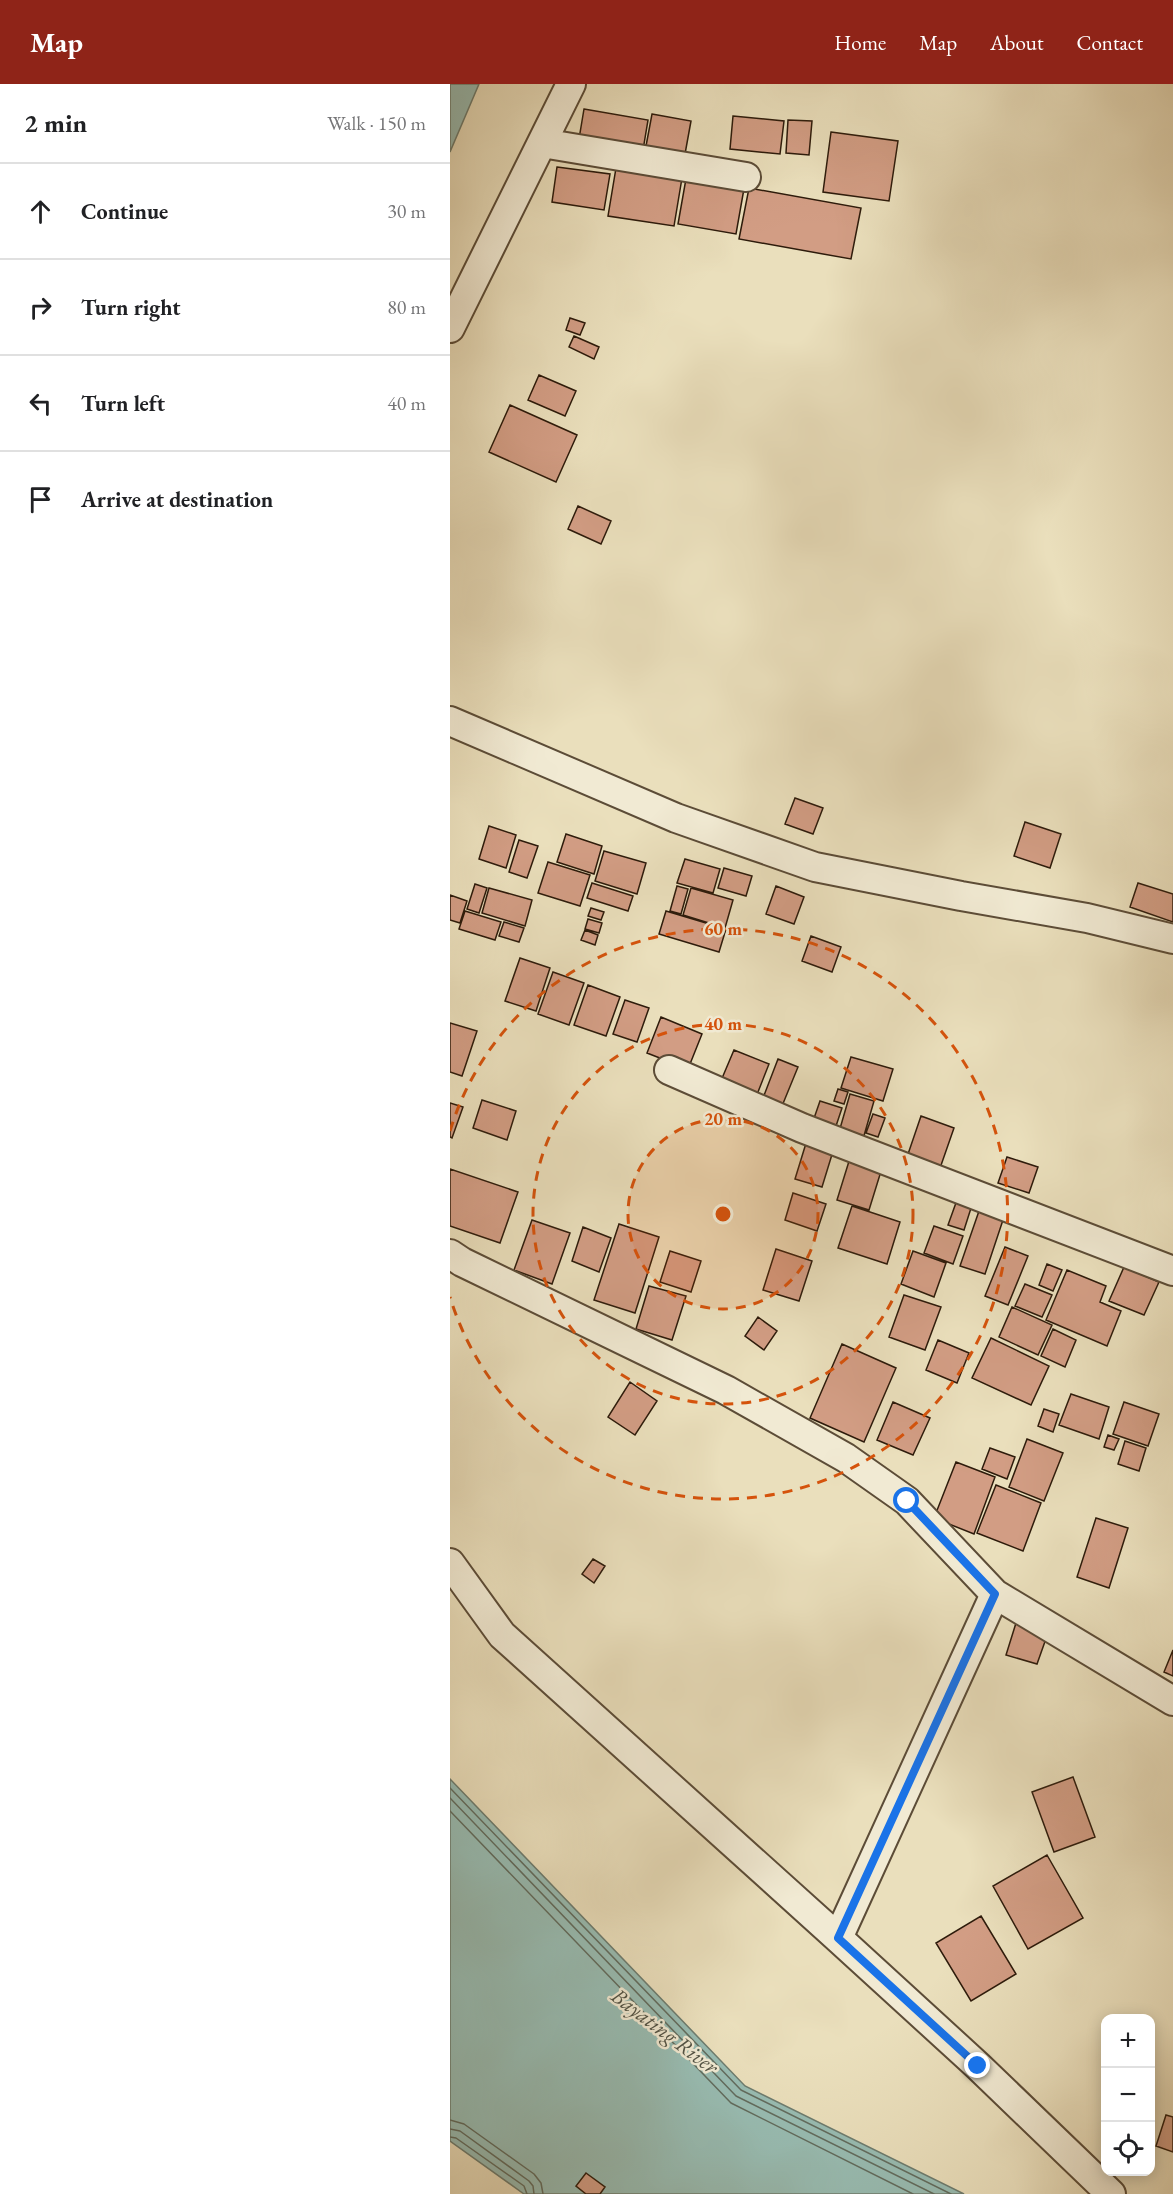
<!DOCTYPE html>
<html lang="en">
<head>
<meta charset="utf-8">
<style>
	:root { --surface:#fff; --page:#f2f2f2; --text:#202124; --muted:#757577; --line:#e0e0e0; --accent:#8f2418 }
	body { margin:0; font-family:"EB Garamond",serif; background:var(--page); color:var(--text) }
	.controls { position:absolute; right:18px; bottom:18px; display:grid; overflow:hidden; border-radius:12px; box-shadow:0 3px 15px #0003 }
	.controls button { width:54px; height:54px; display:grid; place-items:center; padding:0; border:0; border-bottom:2px solid var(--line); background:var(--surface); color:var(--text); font:30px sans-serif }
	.stop { position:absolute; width:18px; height:18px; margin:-14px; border:4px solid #1a73e8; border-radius:50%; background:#fff }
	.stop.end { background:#1a73e8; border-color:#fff; box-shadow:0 2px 6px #0008 }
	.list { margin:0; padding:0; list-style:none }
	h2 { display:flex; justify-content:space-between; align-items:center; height:78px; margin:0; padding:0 24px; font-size:26px }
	h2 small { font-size:20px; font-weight:400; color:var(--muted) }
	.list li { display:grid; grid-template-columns:39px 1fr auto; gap:18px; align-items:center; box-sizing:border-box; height:96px; padding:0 24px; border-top:2px solid var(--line) }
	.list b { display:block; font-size:22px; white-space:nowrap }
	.list em { font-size:20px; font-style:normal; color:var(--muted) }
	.icon { flex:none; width:33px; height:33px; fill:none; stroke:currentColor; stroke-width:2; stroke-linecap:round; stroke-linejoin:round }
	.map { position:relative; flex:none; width:723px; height:2110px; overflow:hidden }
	header { display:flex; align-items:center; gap:36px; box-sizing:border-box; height:84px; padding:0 30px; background:var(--accent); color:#fff }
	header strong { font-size:28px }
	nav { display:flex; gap:33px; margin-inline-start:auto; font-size:21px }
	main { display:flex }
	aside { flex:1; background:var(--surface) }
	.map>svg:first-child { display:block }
</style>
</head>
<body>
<header>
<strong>Map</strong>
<nav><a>Home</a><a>Map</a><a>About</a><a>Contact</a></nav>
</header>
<main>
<aside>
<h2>2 min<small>Walk · 150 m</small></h2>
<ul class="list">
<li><svg class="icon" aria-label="ahead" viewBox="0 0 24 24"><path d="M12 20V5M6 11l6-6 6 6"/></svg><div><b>Continue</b></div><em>30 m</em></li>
<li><svg class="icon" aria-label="right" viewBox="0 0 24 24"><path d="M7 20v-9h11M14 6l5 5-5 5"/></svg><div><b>Turn right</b></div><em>80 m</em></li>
<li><svg class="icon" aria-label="left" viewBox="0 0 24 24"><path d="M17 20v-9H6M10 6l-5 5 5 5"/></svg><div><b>Turn left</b></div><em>40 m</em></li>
<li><svg class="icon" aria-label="arrive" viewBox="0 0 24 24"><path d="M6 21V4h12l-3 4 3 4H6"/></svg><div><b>Arrive at destination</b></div></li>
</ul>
</aside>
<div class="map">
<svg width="723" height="2110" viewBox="0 0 723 2110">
	<rect width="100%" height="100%" fill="#eadfbc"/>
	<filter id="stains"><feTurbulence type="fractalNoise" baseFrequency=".00333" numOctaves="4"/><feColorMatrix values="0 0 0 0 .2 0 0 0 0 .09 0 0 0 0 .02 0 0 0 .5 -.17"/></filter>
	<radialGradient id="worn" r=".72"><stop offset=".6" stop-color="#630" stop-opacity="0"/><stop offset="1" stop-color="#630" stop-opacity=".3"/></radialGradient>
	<path fill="#98bcb2" stroke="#6d7c6f" stroke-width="1.5" d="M 0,0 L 29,0 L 0,68 Z
		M 0,1695 L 295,2002 L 514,2110 L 74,2110 L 0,2057 Z"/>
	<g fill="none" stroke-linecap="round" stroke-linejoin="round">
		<path stroke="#626c5e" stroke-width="1.5" d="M 0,1704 L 291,2006 L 501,2110
			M 0,1714 L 286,2012 L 484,2110
			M 0,1727 L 281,2019 L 463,2110
			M 0,2036 L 14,2040 L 84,2090 L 91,2099 L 93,2110
			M 0,2045 L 10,2047 L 79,2097 L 83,2102 L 84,2110
			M 0,2053 L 6,2054 L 74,2102 L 77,2110"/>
	</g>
	<path fill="#d29d84" stroke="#2d1b0b" stroke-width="1.5" d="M 134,25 L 198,36 L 192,72 L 128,61 Z
		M 202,30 L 241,37 L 235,70 L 196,62 Z
		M 283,32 L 334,37 L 330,70 L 280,65 Z
		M 338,36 L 362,37 L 359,71 L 336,69 Z
		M 381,48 L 448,57 L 439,117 L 373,108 Z
		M 167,78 L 233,88 L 224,142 L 158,132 Z
		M 107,83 L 160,90 L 154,126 L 102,118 Z
		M 237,89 L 295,99 L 286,150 L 228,140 Z
		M 299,104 L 411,124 L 401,175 L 289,155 Z
		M 120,234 L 135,239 L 130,251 L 116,246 Z
		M 124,252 L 149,263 L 144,275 L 119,263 Z
		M 89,291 L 126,307 L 115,332 L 78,316 Z
		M 60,321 L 127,351 L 106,398 L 39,368 Z
		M 128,422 L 161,437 L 151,460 L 118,445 Z
		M 345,714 L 373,724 L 363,750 L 335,740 Z
		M 575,738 L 611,750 L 600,784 L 564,772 Z
		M 39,742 L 66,751 L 56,784 L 29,775 Z
		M 116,750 L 152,762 L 144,790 L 107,778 Z
		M 69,756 L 88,762 L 77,794 L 59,788 Z
		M 154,767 L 196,779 L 187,810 L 145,797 Z
		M 235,775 L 270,785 L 263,809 L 227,799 Z
		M 98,778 L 140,791 L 130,822 L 88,809 Z
		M 274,784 L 302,792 L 296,812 L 268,804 Z
		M 142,799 L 183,812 L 178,827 L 137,814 Z
		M 688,799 L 723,810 L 723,838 L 680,823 Z
		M 25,800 L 37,804 L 29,829 L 17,825 Z
		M 227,802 L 238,805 L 231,830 L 220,827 Z
		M 326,802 L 354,813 L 344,840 L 316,830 Z
		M 39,804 L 82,816 L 75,842 L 32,829 Z
		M 241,804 L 283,816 L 275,844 L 233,831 Z
		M 0,811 L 17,817 L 10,839 L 0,836 Z
		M 141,824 L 154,828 L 151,836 L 138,832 Z
		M 15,827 L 51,838 L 45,856 L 9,845 Z
		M 216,827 L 276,845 L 269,868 L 209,850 Z
		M 138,835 L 152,839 L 149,849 L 135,845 Z
		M 54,838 L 74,844 L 69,858 L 49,852 Z
		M 135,846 L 148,851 L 145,861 L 131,856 Z
		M 361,852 L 391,863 L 382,888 L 352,877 Z
		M 70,874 L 100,884 L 86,927 L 55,917 Z
		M 103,888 L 134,899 L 119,941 L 88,930 Z
		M 138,901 L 170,913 L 156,952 L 124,941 Z
		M 175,916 L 199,924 L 187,958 L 163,950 Z
		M 211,933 L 252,950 L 238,985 L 197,969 Z
		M 0,939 L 27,947 L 12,992 L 0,988 Z
		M 284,966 L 319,980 L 306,1013 L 270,999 Z
		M 401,973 L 443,985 L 433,1017 L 391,1004 Z
		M 328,975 L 348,983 L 332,1022 L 313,1014 Z
		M 388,1005 L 398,1008 L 394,1020 L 384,1017 Z
		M 400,1010 L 424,1017 L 411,1062 L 387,1055 Z
		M 32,1016 L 66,1027 L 57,1056 L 23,1044 Z
		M 370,1017 L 392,1024 L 383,1051 L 361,1043 Z
		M 0,1019 L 13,1023 L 2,1054 L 0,1053 Z
		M 423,1030 L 435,1034 L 428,1053 L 416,1049 Z
		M 471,1032 L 504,1044 L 489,1087 L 456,1076 Z
		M 357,1056 L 384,1064 L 372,1103 L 345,1095 Z
		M 557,1073 L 588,1083 L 579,1109 L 548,1099 Z
		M 400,1074 L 432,1084 L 419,1126 L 387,1116 Z
		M 0,1085 L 68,1108 L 50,1159 L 0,1142 Z
		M 343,1109 L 376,1120 L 367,1147 L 335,1136 Z
		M 507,1116 L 522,1121 L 514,1146 L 498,1141 Z
		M 402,1122 L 450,1138 L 437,1180 L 388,1164 Z
		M 529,1127 L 553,1136 L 535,1190 L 510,1182 Z
		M 82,1136 L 120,1149 L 102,1200 L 64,1186 Z
		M 169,1140 L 209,1153 L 185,1229 L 144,1216 Z
		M 484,1142 L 513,1152 L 503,1180 L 474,1169 Z
		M 133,1143 L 161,1154 L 149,1188 L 122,1177 Z
		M 555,1163 L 578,1172 L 558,1221 L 535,1212 Z
		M 326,1165 L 362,1177 L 349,1217 L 313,1206 Z
		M 220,1167 L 251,1177 L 241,1208 L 210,1198 Z
		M 463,1167 L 496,1179 L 484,1213 L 451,1200 Z
		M 597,1180 L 612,1186 L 603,1207 L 589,1201 Z
		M 674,1183 L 709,1198 L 694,1231 L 659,1217 Z
		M 617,1186 L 656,1202 L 650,1218 L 671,1227 L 657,1262 L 596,1236 Z
		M 575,1200 L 602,1211 L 592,1233 L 565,1222 Z
		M 199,1202 L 236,1212 L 222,1256 L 186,1245 Z
		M 454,1211 L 491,1223 L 475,1266 L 439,1253 Z
		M 562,1223 L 602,1241 L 588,1271 L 549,1253 Z
		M 308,1233 L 327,1247 L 314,1266 L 295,1252 Z
		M 603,1245 L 626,1256 L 615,1283 L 591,1272 Z
		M 541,1254 L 599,1282 L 581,1321 L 522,1294 Z
		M 488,1256 L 519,1269 L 507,1299 L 476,1286 Z
		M 392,1260 L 446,1284 L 414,1358 L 360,1334 Z
		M 180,1298 L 207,1317 L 185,1351 L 158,1333 Z
		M 621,1310 L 659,1323 L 649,1355 L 609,1341 Z
		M 443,1318 L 480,1334 L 463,1371 L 427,1356 Z
		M 674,1318 L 709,1330 L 698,1362 L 663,1350 Z
		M 594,1325 L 609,1330 L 603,1348 L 588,1342 Z
		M 658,1351 L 669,1355 L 664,1366 L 654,1363 Z
		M 577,1355 L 613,1369 L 594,1417 L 559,1403 Z
		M 675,1357 L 696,1364 L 689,1387 L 668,1380 Z
		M 540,1364 L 565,1373 L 557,1395 L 532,1385 Z
		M 506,1378 L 545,1393 L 524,1450 L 484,1434 Z
		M 546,1401 L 591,1419 L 573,1467 L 527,1449 Z
		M 646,1434 L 678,1444 L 659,1504 L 627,1493 Z
		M 143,1475 L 155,1482 L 144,1499 L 132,1490 Z
		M 566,1539 L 598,1549 L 587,1580 L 556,1571 Z
		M 723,1566 L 723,1592 L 714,1588 Z
		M 623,1693 L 645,1753 L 604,1768 L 582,1708 Z
		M 597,1771 L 633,1834 L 578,1865 L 543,1802 Z
		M 531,1832 L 566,1890 L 521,1917 L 486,1859 Z
		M 716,2031 L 723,2033 L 723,2068 L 706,2062 Z
		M 136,2089 L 155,2103 L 150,2110 L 136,2110 L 126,2102 Z"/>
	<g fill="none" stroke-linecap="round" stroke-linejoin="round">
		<g stroke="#5c4c37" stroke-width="32">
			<path id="street" d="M 92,59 L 296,93
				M 0,244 L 121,0
				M 0,637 L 226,734 L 365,783 L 511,812 L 637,834 L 723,855
				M 219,986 L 352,1044 L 723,1187
				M 0,1170 L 12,1178 L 276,1306 L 396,1374 L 457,1417 L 545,1510 L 723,1617
				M 0,1479 L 52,1551 L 388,1854 L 528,1982 L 661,2110
				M 388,1854 L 545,1510"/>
		</g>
		<use href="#street" stroke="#f1ead3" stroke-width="28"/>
	</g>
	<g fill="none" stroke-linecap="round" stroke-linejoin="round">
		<path stroke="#1a73e8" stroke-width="8" d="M 457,1417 L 545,1510 L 388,1854 L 528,1982"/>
	</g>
	<circle cx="273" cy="1130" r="95" fill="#d5530c" fill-opacity=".12"/>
	<g fill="none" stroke="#d5530c" stroke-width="3" stroke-dasharray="10 8">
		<circle cx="273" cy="1130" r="95"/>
		<circle cx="273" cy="1130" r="190"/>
		<path d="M0 1047A285 285 0 1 1 0 1213"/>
	</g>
	<g text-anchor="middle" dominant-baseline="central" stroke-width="5" stroke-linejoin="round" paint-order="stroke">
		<g font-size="22" font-style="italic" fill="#525345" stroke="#f1ead3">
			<text transform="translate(215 1947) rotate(37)">Bayating River</text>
		</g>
	</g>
	<circle cx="273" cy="1130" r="9" fill="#d5530c" stroke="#f1ead3" stroke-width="3"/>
	<g font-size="18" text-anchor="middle" font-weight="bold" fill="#d5530c" stroke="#f1ead3" stroke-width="5" stroke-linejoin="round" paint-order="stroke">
		<text x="273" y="851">60 m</text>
		<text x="273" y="946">40 m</text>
		<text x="273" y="1041">20 m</text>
	</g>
	<rect width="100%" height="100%" filter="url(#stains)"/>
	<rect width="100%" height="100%" fill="url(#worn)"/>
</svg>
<div class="controls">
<button>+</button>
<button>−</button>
<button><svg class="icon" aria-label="locate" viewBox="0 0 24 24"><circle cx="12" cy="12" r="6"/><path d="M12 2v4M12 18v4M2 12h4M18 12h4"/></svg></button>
</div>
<div class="stop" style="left:457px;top:1417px"></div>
<div class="stop end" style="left:528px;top:1982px"></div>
</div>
</main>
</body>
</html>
